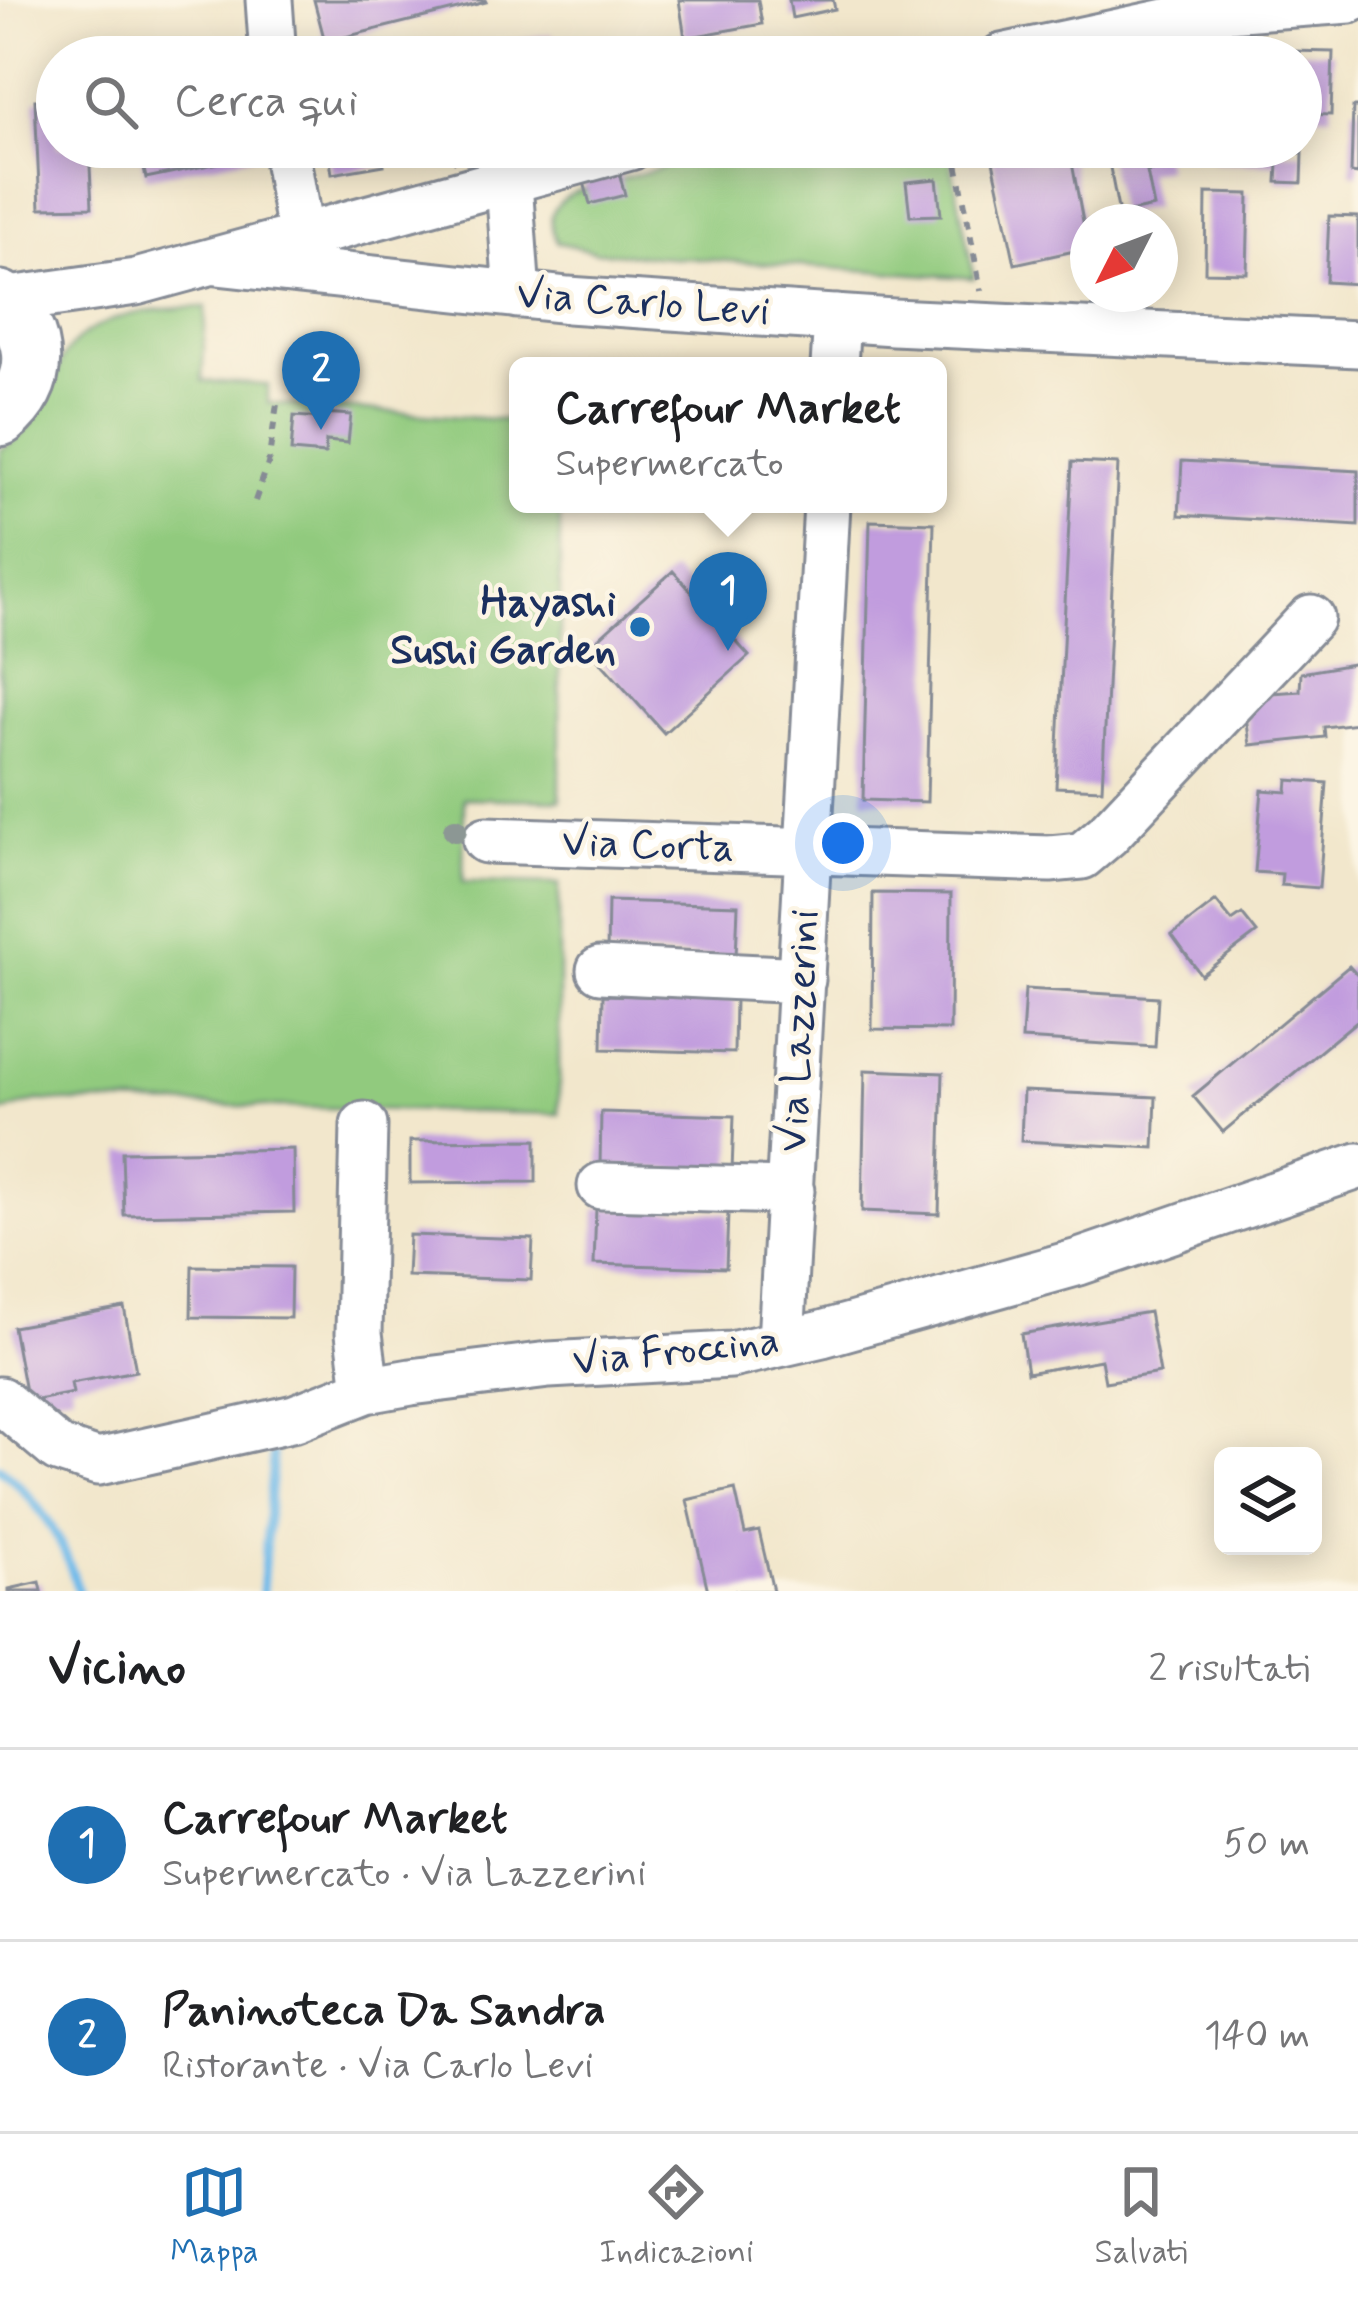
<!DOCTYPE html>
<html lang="it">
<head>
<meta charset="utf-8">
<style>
	:root { --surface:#fff; --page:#f2f2f2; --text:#202124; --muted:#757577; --line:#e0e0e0; --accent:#1f6fb2 }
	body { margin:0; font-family:Mynerve,sans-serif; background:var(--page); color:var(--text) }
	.controls { position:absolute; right:36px; bottom:36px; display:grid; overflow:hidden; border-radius:18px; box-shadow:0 6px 30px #0003 }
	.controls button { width:108px; height:108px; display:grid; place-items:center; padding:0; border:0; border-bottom:3px solid var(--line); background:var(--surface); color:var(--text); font:60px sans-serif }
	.compass { position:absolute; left:1070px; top:204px; width:108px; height:108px; border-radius:50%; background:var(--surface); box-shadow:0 6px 30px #0003; rotate:228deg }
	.you { position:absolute; left:843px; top:843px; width:42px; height:42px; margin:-30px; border:9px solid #fff; border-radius:50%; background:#1a73e8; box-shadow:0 0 0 18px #1a73e833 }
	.badge { display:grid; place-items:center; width:78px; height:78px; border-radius:50%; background:var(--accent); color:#fff; font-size:39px; font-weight:700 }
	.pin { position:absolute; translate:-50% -99px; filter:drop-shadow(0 3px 6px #0008) }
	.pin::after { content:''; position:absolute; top:63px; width:42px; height:36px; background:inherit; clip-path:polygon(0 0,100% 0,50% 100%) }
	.popup { position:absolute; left:509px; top:357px; width:438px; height:156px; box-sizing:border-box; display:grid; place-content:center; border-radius:18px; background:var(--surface); filter:drop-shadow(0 3px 9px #0005); font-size:39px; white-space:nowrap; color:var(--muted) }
	.popup b { font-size:45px; color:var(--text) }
	.popup::after { content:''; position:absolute; left:50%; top:100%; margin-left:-24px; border:24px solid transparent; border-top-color:var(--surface) }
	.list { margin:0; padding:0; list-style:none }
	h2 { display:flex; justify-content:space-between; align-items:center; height:156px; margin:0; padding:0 48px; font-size:51px }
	h2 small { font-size:39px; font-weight:400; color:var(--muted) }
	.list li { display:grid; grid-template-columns:78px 1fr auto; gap:36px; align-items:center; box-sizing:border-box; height:192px; padding:0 48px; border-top:3px solid var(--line) }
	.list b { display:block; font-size:45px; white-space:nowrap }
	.list p { margin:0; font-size:39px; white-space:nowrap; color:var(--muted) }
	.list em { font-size:39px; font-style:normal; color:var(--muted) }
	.icon { flex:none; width:66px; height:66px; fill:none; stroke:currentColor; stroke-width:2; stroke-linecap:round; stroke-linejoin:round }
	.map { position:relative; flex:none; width:1358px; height:1591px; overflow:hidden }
	.search { position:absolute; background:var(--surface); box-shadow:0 6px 30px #0003; left:36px; right:36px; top:36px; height:132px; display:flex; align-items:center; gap:30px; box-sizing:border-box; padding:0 42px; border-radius:66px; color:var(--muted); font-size:45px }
	.sheet { height:540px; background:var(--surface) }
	nav { display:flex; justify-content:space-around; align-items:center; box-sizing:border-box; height:168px; border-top:3px solid var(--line); background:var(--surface); font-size:33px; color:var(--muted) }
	nav a { display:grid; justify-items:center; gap:6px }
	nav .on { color:var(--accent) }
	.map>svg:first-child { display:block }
</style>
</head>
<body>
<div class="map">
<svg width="1358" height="1591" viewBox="0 0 1358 1591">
	<rect width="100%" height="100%" fill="#fcf5e5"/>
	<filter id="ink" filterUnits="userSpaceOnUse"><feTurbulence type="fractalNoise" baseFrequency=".00833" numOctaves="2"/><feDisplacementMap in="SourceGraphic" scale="24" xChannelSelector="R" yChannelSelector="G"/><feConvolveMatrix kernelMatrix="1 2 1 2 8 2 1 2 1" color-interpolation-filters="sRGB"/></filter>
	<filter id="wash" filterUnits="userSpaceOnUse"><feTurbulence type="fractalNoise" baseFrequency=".004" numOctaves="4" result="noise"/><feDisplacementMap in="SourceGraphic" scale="48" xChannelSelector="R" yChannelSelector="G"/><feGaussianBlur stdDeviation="2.7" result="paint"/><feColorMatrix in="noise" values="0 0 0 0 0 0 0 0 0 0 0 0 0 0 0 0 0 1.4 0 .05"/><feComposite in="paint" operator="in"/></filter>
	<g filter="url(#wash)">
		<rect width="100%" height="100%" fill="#f2e7cc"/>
		<path fill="#91ca7e" stroke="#567c6e" stroke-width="3" d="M 737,147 L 948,147 L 974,278 L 597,252 L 557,242 C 545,216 552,205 575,192 Z
			M 206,307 L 202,381 L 268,385 L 268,403 L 518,421 L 518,504 L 560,504 L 560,800 L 464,798 L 463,882 L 559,884 L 559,1114 L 37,1101 L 0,1113 L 0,450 C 25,436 42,413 53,386 C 57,378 58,368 62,360 C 87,312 159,308 206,307 Z"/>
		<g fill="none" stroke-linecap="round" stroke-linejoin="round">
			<path stroke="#71bbea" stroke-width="9" d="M 0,1468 C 40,1502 65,1541 78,1591
				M 262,1591 L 273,1456"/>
		</g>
		<g id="blocks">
			<path fill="#c19cde" d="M 314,0 L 485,0 L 486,2 L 325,42 Z
				M 679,0 L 758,0 L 762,24 L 685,38 Z
				M 789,0 L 833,0 L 835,9 L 792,18 Z
				M 552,34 L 554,49 L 580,45 L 582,57 L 480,57 L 478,46 Z
				M 1291,51 L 1333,52 L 1331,115 L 1301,114 L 1301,57 L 1291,57 Z
				M 35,100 L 57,100 L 57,147 L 89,147 L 92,207 L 40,208 Z
				M 1353,107 L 1358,107 L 1358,174 L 1351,173 Z
				M 139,147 L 266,147 L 268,153 L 146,178 Z
				M 328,147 L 381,147 L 384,165 L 332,174 Z
				M 424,147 L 485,147 L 487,155 L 455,162 L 453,150 L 426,156 Z
				M 990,147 L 1069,147 L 1088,248 L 1015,264 Z
				M 1106,147 L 1161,147 L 1166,168 L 1147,172 L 1154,207 L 1119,214 Z
				M 1213,147 L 1278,147 L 1278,152 L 1303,153 L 1302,183 L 1277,182 L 1278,164 L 1213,162 Z
				M 619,172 L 625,195 L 590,204 L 584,182 Z
				M 937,179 L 941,215 L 910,216 L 906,182 Z
				M 1206,193 L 1249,194 L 1247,273 L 1205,272 Z
				M 1329,216 L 1358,217 L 1358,284 L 1326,282 Z
				M 322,413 L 351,415 L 348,443 L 326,441 L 325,454 L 291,451 L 294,416 L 322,418 Z
				M 1182,461 L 1358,471 L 1358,526 L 1179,515 Z
				M 1072,462 L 1118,464 L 1102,789 L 1056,787 Z
				M 870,521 L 934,523 L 927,802 L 863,800 Z
				M 673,571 L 749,656 L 664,733 L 588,648 Z
				M 1358,663 L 1358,723 L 1324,727 L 1325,737 L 1250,745 L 1243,695 L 1300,691 L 1301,673 Z
				M 1288,780 L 1327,783 L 1319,888 L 1281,885 L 1282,874 L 1255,872 L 1262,790 L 1287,792 Z
				M 873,893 L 951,894 L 950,1030 L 872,1029 Z
				M 608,901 L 738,905 L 736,957 L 607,953 Z
				M 1216,901 L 1232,921 L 1242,914 L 1257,933 L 1201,975 L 1172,935 Z
				M 1349,966 L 1358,976 L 1358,1020 L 1223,1132 L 1193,1096 Z
				M 1025,989 L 1158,997 L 1155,1047 L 1022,1039 Z
				M 603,995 L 735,999 L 734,1053 L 602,1049 Z
				M 865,1070 L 943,1073 L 939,1214 L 862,1211 Z
				M 1023,1091 L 1156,1097 L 1154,1148 L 1021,1141 Z
				M 601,1112 L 734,1116 L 732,1171 L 600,1167 Z
				M 536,1140 L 536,1182 L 410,1183 L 410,1141 Z
				M 293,1149 L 294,1212 L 124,1215 L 122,1152 Z
				M 596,1208 L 728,1213 L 726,1268 L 594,1264 Z
				M 409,1235 L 533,1239 L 531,1280 L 407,1276 Z
				M 192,1266 L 291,1267 L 290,1318 L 191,1317 Z
				M 124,1307 L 136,1371 L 71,1383 L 73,1393 L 27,1402 L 13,1327 Z
				M 1149,1312 L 1160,1373 L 1105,1382 L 1101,1360 L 1027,1373 L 1021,1334 Z
				M 735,1489 L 745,1534 L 759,1531 L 773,1591 L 708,1591 L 687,1500 Z
				M 40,1582 L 42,1591 L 9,1591 L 9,1589 Z"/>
		</g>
	</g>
	<g filter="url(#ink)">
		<use href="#blocks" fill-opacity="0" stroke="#868b95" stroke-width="3"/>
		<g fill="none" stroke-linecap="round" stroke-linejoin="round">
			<g stroke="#868b95" stroke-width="51">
				<path id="minor" d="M 269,0 L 273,57
					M 1002,57 L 1227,9 L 1350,0
					M 285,147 L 301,239
					M 509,183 L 517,295
					M 217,262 L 568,300 L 893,322 L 1358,344
					M 2,301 L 136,282 L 630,147
					M 834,366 L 837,318
					M 486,840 L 1050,859 L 1082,856 L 1107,835 L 1311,618
					M 600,970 L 802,980
					M 364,1125 L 359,1333 L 366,1390
					M 601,1186 L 791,1191
					M 781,1342 L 827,504
					M 0,1400 L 58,1449 L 98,1462 L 295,1418 L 366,1390 L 411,1382 L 549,1365 L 731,1355 L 822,1334 L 1079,1262 L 1358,1166"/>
			</g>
			<g stroke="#868b95" stroke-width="63">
				<path id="major" d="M 0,300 C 41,333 41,384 0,417"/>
			</g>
			<path stroke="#868b95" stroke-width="6" stroke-dasharray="9 9" stroke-linecap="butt" d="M 954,147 L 981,291
				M 255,501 L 268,464 L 277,404"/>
			<use href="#minor" stroke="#fff" stroke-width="45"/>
			<use href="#major" stroke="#fff" stroke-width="57"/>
		</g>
		<circle fill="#8c9794" cx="455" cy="830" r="12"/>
	</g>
	<circle fill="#1f6fb2" stroke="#fcf5e5" stroke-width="4.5" cx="640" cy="627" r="12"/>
	<g text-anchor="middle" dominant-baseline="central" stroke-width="9" stroke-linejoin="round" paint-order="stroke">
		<g font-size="42" fill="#1b2f5e" stroke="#fcf5e5">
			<text transform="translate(643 304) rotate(4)">Via Carlo Levi</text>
			<text transform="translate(648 846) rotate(2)">Via Corta</text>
			<text transform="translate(800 1031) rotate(-87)">Via Lazzerini</text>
			<text transform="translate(676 1352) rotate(-6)">Via Froccina</text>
		</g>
		<g font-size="42" font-weight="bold" fill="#1b2f5e" stroke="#fcf5e5" text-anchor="end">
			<text x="616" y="603">Hayashi<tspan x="616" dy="48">Sushi Garden</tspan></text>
		</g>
	</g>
</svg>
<div class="controls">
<button><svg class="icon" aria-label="layers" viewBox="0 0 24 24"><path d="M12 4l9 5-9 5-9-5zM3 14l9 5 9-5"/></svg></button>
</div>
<svg class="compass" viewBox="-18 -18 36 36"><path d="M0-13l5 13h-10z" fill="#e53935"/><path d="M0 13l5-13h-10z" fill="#757577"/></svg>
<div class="you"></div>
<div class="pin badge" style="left:728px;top:651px">1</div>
<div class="popup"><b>Carrefour Market</b>Supermercato</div>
<div class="pin badge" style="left:321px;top:430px">2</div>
<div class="search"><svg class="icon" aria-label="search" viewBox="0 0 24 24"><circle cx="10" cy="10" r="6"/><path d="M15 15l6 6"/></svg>Cerca qui</div>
</div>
<section class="sheet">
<h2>Vicino<small>2 risultati</small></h2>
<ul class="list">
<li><span class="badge">1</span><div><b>Carrefour Market</b><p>Supermercato · Via Lazzerini</p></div><em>50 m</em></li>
<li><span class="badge">2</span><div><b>Paninoteca Da Sandra</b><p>Ristorante · Via Carlo Levi</p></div><em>140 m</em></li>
</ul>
</section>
<nav>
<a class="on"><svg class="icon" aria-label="map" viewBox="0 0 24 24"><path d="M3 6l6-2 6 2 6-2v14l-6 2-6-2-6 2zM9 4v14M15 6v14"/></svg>Mappa</a>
<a><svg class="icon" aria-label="directions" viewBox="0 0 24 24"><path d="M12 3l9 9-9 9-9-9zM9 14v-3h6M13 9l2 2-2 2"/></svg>Indicazioni</a>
<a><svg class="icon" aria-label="saved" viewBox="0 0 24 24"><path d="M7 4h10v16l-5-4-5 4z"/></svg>Salvati</a>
</nav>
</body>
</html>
